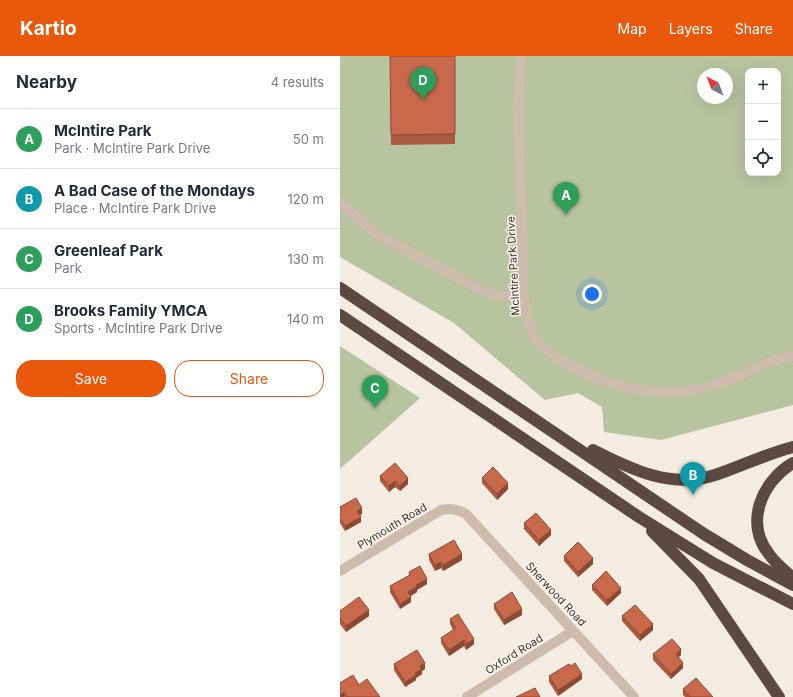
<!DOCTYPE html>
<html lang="en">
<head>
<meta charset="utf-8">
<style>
	:root { --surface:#fff; --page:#f6f6f7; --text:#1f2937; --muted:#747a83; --line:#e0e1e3; --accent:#ea580c }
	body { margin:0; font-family:Inter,sans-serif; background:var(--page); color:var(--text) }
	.controls { position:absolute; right:12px; top:12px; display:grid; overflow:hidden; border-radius:8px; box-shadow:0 4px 16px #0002 }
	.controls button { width:36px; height:36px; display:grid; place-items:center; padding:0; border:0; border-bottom:1px solid var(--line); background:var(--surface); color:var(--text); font:20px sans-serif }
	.compass { position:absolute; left:357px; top:12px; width:36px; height:36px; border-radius:50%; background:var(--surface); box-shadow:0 4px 16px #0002; rotate:319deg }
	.you { position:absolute; left:252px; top:238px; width:14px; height:14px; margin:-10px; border:3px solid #fff; border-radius:50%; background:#1a73e8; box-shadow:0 0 0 6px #1a73e833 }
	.badge { display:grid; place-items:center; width:26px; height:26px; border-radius:50%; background:var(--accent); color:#fff; font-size:13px; font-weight:700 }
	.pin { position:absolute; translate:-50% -33px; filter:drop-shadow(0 1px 2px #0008) }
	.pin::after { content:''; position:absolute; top:21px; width:14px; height:12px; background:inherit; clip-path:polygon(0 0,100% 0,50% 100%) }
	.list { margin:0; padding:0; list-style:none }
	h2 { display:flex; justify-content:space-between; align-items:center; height:52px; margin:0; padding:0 16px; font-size:17px }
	h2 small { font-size:13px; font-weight:400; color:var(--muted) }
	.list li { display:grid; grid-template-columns:26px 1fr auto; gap:12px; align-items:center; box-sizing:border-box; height:60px; padding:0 16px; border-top:1px solid var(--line) }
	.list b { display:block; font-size:15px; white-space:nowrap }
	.list p { margin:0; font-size:13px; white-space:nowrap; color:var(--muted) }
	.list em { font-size:13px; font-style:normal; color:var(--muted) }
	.actions { display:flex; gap:8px; padding:12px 16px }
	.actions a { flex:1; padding:9px 0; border:1px solid var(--accent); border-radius:16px; text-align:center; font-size:14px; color:var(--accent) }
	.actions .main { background:var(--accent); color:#fff }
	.icon { flex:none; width:22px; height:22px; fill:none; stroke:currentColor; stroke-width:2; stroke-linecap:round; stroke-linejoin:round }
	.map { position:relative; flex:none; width:453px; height:641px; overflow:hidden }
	header { display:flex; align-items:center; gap:24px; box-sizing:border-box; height:56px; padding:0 20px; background:var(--accent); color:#fff }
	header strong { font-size:19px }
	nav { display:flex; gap:22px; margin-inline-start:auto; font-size:14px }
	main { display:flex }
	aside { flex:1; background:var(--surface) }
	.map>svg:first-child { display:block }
</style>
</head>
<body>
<header>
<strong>Kartio</strong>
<nav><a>Map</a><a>Layers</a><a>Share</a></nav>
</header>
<main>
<aside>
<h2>Nearby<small>4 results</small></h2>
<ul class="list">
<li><span class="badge" style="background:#2e9e5b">A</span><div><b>McIntire Park</b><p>Park · McIntire Park Drive</p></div><em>50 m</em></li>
<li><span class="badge" style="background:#0f9aa8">B</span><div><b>A Bad Case of the Mondays</b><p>Place · McIntire Park Drive</p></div><em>120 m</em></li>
<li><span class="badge" style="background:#2e9e5b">C</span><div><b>Greenleaf Park</b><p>Park</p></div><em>130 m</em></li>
<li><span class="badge" style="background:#2e9e5b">D</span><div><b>Brooks Family YMCA</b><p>Sports · McIntire Park Drive</p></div><em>140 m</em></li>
</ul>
<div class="actions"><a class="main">Save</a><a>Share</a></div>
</aside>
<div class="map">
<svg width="453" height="641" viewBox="0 0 453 641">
	<rect width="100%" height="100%" fill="#f4ebe1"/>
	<path fill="#b8c4a0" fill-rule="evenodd" d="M 0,0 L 453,0 L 453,349 L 321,384 L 264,376 L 262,351 L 238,337 L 205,344 L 114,267 L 0,201 ZM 408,15 L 438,15 L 438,117 L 408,117 ZM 363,18 L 387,18 L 387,42 L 363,42 Z
		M 0,290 L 80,342 L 0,413 Z"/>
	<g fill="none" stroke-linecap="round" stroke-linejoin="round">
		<path stroke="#cdbbac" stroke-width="10" d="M 181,0 L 178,52 L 184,242 C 187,257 188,272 197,285 C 203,294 217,301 226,307 C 272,335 327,343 379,328 C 403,320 427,303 453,300
			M 0,147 L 36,178 L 148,238 L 184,242
			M 0,515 L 101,454 C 111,452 117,453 126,458 L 294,641
			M 127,641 L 233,575"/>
		<path stroke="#5c4a42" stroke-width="12" d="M 0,232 L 364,478 L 407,504 L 453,529
			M 0,259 L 299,461 L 373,507 L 453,548
			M 253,394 C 292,414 332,433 375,419 C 402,410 426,398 453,391
			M 453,407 C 422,425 404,467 429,498 C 435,507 445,515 453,522
			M 312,475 L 359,523 L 439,641"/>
	</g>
	<path fill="#ac5a40" d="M 50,0 L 115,0 L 115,88 L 51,89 Z
		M 40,420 L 68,428 L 60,435 L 55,431 L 49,436 L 40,425 Z
		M 142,422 L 168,433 L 157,444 L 142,427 Z
		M 0,451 L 22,458 L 20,459 L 21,466 L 5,475 L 0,467 Z
		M 184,467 L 211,479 L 199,490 L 184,473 Z
		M 89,498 L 122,504 L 103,515 L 101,512 L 95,515 L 89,504 Z
		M 224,500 L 253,508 L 238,521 L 224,505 Z
		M 69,516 L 87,528 L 77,534 L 77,536 L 71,540 L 71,546 L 60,553 L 50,536 L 50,530 L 69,520 Z
		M 252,529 L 281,537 L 267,550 L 252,534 Z
		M 154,548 L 182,559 L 164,569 L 154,553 Z
		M 0,555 L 29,560 L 6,576 L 0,568 Z
		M 282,560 L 313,574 L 300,585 L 282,565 Z
		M 110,563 L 134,588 L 126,594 L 124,590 L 109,600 L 101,587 L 101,582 L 113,574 L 110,568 Z
		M 313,598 L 341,599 L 338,601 L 343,612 L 331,623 L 313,604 Z
		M 54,608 L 85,613 L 82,615 L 82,618 L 76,622 L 76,624 L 65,631 L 54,614 Z
		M 209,620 L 242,623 L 218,640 L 209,626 Z
		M 0,627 L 19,629 L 40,641 L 0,641 Z
		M 343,633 L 373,641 L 345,641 L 343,639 Z"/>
	<path fill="#8c4a34" d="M 68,422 L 68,428 L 60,435 L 60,430 Z
		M 55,425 L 55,431 L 49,436 L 49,430 Z
		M 168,427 L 168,433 L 157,444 L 157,438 Z
		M 22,452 L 22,458 L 17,460 L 17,455 Z
		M 21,461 L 21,466 L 5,475 L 5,470 Z
		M 211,474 L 211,479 L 199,490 L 199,484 Z
		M 122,498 L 122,504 L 103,515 L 103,509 Z
		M 253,502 L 253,508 L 238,521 L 238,516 Z
		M 101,506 L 101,512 L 95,515 L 95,509 Z
		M 87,523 L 87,528 L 77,534 L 77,536 L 68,541 L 68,536 L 76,529 Z
		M 281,532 L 281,537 L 267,550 L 267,544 Z
		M 71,541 L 71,546 L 60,553 L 60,548 Z
		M 182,553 L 182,559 L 164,569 L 164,564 Z
		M 29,554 L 29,560 L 6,576 L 6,570 Z
		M 313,568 L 313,574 L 300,585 L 300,579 Z
		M 134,583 L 134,588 L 126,594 L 126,588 Z
		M 124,584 L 124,590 L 109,600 L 109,594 Z
		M 341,593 L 341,599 L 336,604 L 336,598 Z
		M 85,607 L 85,613 L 82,615 L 82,618 L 76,622 L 76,624 L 65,631 L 65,626 L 75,617 L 80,610 Z
		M 343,607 L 343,612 L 331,623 L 331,618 Z
		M 242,618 L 242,623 L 218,640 L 218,634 Z
		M 4,636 L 4,641 L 0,641 L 0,639 Z"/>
	<path fill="#c8694b" stroke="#8c4a34" d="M 50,0 L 115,0 L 115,78 L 51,79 Z
		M 55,407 L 68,422 L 60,430 L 55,425 L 49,430 L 40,420 Z
		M 153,411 L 168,427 L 157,438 L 142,422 Z
		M 16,442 L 22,452 L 17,455 L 21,461 L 5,470 L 0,462 L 0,451 Z
		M 196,457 L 211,474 L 199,484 L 184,467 Z
		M 114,484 L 122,498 L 103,509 L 101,506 L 95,509 L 89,498 Z
		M 238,486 L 253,502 L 238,516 L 224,500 Z
		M 80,510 L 87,523 L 76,529 L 77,531 L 68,536 L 71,541 L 60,548 L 50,530 L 70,519 L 69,516 Z
		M 266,515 L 281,532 L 267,544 L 252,529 Z
		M 172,536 L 182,553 L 164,564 L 154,548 Z
		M 19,541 L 29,554 L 6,570 L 0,562 L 0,555 Z
		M 295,549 L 313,568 L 300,579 L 282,560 Z
		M 118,558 L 134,583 L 126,588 L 124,584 L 109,594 L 101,582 L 116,572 L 110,563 Z
		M 332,583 L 341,593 L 336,598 L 343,607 L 331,618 L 313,598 Z
		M 77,594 L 85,607 L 80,610 L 82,613 L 75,617 L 76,619 L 65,626 L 54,608 Z
		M 235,607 L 242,618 L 218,634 L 209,620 L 229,608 L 231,610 Z
		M 13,619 L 19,629 L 27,623 L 40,641 L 7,641 L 4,636 L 0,639 L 0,627 Z
		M 356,622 L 373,641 L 350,641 L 343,633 Z
		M 195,632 L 200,641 L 176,641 Z"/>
	<g text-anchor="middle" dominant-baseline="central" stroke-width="3" stroke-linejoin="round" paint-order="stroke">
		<g font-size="11" fill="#3b302b" stroke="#fbf5ee">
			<text transform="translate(173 210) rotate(-93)">McIntire Park Drive</text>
			<text transform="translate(52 470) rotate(-31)">Plymouth Road</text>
			<text transform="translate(216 538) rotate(47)">Sherwood Road</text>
			<text transform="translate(174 598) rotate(-32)">Oxford Road</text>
		</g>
	</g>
</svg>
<div class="controls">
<button>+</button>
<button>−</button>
<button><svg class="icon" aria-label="locate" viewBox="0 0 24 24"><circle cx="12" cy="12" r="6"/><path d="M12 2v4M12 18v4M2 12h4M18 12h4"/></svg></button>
</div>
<svg class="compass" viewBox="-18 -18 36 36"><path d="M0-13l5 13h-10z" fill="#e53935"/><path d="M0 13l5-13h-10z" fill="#747a83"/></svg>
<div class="you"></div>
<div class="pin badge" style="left:226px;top:159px;background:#2e9e5b">A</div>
<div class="pin badge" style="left:353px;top:439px;background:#0f9aa8">B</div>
<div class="pin badge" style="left:35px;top:352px;background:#2e9e5b">C</div>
<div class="pin badge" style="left:83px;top:44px;background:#2e9e5b">D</div>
</div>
</main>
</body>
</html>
